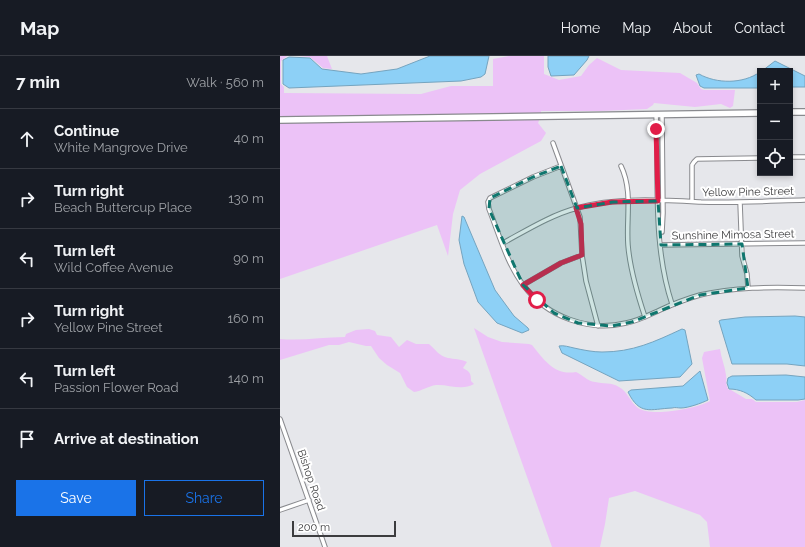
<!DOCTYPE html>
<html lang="en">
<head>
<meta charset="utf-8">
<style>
	:root { --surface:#171b24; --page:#20242c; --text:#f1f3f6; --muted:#9ea1a6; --line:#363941; --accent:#1a73e8 }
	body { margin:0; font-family:Raleway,sans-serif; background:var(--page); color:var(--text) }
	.controls { position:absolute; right:12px; top:12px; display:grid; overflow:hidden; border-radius:0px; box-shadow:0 2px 6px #0003 }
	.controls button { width:36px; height:36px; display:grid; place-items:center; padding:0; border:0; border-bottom:1px solid var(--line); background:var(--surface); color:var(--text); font:20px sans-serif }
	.scale { position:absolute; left:12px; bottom:10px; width:104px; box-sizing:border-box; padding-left:4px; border:2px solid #3c3c3e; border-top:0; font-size:11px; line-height:14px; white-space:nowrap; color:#3c3c3e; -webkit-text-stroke:3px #fff; paint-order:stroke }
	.stop { position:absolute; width:12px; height:12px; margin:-9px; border:3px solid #e11d48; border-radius:50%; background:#fff }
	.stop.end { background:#e11d48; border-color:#fff; box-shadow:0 1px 4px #0008 }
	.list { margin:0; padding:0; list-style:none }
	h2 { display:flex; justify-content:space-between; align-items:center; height:52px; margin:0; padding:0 16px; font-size:17px }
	h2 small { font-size:13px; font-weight:400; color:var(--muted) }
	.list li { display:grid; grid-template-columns:26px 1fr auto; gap:12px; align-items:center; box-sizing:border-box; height:60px; padding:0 16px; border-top:1px solid var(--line) }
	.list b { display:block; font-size:15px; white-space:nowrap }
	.list p { margin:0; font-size:13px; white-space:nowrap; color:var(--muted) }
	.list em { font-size:13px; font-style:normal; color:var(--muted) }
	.actions { display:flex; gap:8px; padding:12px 16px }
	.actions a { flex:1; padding:9px 0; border:1px solid var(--accent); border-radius:0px; text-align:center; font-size:14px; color:var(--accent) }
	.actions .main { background:var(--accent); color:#fff }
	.icon { flex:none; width:22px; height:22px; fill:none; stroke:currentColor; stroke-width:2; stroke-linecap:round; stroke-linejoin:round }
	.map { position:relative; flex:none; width:525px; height:491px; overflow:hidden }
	header { display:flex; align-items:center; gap:24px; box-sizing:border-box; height:56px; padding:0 20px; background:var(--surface); border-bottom:1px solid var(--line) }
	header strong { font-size:19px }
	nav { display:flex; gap:22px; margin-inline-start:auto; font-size:14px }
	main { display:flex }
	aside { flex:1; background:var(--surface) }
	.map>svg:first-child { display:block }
</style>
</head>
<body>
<header>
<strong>Map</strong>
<nav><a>Home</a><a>Map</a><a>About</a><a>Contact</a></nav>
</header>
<main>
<aside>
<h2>7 min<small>Walk · 560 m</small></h2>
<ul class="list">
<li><svg class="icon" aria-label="ahead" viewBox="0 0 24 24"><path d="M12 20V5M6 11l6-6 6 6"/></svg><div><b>Continue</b><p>White Mangrove Drive</p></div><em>40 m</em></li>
<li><svg class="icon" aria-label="right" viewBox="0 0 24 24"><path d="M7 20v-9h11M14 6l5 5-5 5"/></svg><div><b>Turn right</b><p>Beach Buttercup Place</p></div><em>130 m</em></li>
<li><svg class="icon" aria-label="left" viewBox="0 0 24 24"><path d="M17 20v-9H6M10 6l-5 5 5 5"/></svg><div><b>Turn left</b><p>Wild Coffee Avenue</p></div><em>90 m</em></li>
<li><svg class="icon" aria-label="right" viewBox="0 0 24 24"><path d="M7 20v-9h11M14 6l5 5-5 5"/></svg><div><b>Turn right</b><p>Yellow Pine Street</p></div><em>160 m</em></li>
<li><svg class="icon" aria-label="left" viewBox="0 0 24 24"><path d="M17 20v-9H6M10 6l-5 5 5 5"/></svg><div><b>Turn left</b><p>Passion Flower Road</p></div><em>140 m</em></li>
<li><svg class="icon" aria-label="arrive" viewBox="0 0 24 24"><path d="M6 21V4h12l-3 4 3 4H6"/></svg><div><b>Arrive at destination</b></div></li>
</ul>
<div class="actions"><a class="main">Save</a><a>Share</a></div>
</aside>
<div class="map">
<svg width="525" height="491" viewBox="0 0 525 491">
	<rect width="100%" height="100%" fill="#e6e7eb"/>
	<path fill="#ecc2f7" d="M 0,0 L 7,0 L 1,5 L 1,28 L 4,31 L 4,37 L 141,38 L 171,30 L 213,30 L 213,3 L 229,0 L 264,0 L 264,18 L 279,24 L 301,20 L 309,9 L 317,2 L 341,14 L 400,17 L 417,27 L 421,33 L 424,34 L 455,34 L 453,50 L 450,52 L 441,48 L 415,51 L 374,47 L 373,49 L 367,53 L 320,55 L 261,55 L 261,58 L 0,62 Z
		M 19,0 L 47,0 L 52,13 L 43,12 L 30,1 Z
		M 260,62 L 258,67 L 266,77 L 261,85 L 200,118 L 180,134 L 173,158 L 168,200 L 157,169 L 0,223 L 0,66 Z
		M 194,272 L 208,281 L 222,286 L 249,288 L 252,289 C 264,304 275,320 296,316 C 303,319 307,325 315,326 C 323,328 332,326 339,331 C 348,336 350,346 358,352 C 370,361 416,353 430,345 L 422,302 L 424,296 L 440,293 C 441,302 445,310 446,319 C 447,325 445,329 449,334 L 451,334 L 466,343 L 472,343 L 476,346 L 517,346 L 525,344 L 525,491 L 430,491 L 427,466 L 420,459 L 355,435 L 329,442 L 325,468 L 320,491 L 272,491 Z
		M 89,273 L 95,275 L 97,279 L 111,281 L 119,291 L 127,284 L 136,288 L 149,288 C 155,293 159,300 168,302 C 174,303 181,303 187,306 L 183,312 C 190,316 191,317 191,325 L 194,328 C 182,335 168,328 156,329 C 148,330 142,335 134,336 L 127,331 L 120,317 L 107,309 L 99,302 L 91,290 L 86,290 L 69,286 L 59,289 L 49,289 L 0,304 L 0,283 C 22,285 43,281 65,281 L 66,278 L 76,274 Z"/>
	<path fill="#8dd0f6" stroke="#75a4bf" d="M 150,0 L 209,0 L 205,18 L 201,21 L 181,25 L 9,32 L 3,28 L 3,4 L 9,1 L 30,2 L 42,13 L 81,18 L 117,13 Z
		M 268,0 L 309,0 L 307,4 L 294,19 L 271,20 L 268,11 Z
		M 495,5 L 525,20 L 525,31 L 510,31 L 510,15 L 482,15 Z
		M 480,16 L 480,32 L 424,32 L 420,30 L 416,19 L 419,18 C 437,28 463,28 480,16 Z
		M 182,160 L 184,161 L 215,234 L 234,260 L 248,272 L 249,274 L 242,277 L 217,267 L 198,246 L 184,208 L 179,184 Z
		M 515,260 L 525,261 L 525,310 L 507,308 L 452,308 L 439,265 L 441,264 L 465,261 Z
		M 402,273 L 405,274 L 412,308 L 400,321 L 339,325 L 282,297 L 279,290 C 284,289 289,291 294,292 C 303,294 313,296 322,296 C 353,296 374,286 402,273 Z
		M 420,315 L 428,344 C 422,347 408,352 401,352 C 398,352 395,351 392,352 C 370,353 360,360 348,336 L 351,334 L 403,330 Z
		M 506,319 L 525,321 L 525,343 L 518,344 L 476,344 C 468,337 460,333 449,333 L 447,327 L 448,322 L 452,320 Z"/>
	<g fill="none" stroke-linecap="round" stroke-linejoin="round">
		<g stroke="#898a8e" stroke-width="5.5">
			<path id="street" d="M 376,58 C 379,122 372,187 392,248
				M 273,87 L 300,161 L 302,199 L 306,225 L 318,270
				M 510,101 L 525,101
				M 281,110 L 253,121 L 210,142 L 208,146 L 209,153 C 219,178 227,208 244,230 C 267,261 309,276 346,267 C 358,265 369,259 380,254 C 393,248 406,243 420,239 C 454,231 490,231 525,232
				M 341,110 C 353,135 346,162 348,189 C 350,214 357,237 365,261
				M 412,145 L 412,109 L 414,106 L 417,103 L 480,102
				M 460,146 L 462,200 L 467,218 L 468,232
				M 382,176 L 383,157 L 382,58
				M 223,187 C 247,174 271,159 297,152 C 333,141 384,144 421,146 C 456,147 491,145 525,144
				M 381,189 L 525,187
				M 243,229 L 281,207 L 302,199
				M 0,363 L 45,491
				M 0,454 L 29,444"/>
		</g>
		<g stroke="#898a8e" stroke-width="8">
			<path id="primary" d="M 510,56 L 525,56
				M 0,64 L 480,57"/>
		</g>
		<use href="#street" stroke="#fff" stroke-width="3.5"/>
		<use href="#primary" stroke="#fff" stroke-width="5.5"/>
	</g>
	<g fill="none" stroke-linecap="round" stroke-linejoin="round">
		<path stroke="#e11d48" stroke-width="5" d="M 257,244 L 243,229 L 281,207 L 302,199 L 301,168 L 296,152 L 332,146 L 378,145 L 376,73"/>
	</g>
	<path fill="#0f766e" fill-opacity="0.2" stroke="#0f766e" stroke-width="3" stroke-dasharray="8 5" stroke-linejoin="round" d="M 281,110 L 297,152 L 333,146 L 378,145 L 381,189 L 462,188 L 468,232 L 420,239 L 352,266 L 332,270 L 298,267 L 274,257 L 243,229 L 209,153 L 210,142 L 253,121 Z"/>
	<g text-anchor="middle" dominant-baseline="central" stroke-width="4" stroke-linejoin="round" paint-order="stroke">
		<g font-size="11" fill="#3c3c3e" stroke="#fff">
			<text transform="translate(468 136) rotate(-1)">Yellow Pine Street</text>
			<text transform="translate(453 179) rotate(-1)">Sunshine Mimosa Street</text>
			<text transform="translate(31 424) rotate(71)">Bishop Road</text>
		</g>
	</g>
</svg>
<div class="controls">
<button>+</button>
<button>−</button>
<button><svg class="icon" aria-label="locate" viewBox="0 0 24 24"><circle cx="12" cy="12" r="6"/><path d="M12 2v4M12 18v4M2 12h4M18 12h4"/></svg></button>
</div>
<div class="scale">200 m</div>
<div class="stop" style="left:257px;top:244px"></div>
<div class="stop end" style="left:376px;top:73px"></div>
</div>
</main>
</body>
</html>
